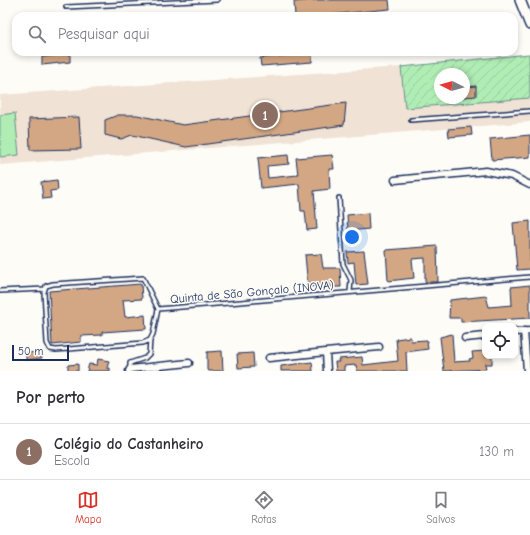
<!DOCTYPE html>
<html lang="pt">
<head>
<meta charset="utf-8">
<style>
	:root { --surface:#fff; --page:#f7f7f7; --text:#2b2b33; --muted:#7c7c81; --line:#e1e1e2; --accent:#d93025 }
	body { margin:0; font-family:"Comic Neue",sans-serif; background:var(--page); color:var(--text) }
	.controls { position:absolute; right:12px; bottom:12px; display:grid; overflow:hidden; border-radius:8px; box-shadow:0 2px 6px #0003 }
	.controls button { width:36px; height:36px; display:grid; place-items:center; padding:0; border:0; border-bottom:1px solid var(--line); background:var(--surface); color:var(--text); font:20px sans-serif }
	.compass { position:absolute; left:434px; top:68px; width:36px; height:36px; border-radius:50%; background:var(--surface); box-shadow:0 2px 6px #0003; rotate:275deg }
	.scale { position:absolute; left:12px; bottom:10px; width:57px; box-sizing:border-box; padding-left:4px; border:2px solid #1b2f5e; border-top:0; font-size:11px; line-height:14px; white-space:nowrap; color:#1b2f5e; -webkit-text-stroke:3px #fdfcf7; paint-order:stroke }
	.you { position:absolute; left:352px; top:237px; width:14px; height:14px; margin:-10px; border:3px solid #fff; border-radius:50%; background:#1a73e8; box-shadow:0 0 0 6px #1a73e833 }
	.badge { display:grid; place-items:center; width:26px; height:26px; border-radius:50%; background:var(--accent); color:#fff; font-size:13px; font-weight:700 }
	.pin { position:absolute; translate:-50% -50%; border:2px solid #fff; box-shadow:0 1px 4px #0006 }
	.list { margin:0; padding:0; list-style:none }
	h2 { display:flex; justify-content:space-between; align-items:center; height:52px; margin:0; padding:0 16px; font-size:17px }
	h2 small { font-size:13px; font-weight:400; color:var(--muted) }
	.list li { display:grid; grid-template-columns:26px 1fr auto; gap:12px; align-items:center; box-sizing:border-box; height:56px; padding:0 16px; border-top:1px solid var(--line) }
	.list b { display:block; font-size:15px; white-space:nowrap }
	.list p { margin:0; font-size:13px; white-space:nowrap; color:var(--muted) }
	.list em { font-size:13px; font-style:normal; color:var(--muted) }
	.icon { flex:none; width:22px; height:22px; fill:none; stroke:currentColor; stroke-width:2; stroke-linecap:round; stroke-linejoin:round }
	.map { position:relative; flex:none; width:530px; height:371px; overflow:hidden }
	.search { position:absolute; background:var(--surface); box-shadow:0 2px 6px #0003; left:12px; right:12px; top:12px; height:44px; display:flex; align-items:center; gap:10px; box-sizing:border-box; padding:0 14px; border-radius:12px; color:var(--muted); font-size:15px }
	.sheet { height:108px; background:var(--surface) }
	nav { display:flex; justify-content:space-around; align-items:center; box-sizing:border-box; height:56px; border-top:1px solid var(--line); background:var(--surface); font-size:11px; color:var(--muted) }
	nav a { display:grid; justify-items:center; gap:2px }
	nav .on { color:var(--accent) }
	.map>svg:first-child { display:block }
</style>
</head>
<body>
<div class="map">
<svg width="530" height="371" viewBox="0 0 530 371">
	<defs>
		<pattern id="garden-furrows" width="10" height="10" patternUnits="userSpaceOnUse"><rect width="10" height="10" fill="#b0edb4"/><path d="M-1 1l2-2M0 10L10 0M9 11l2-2" fill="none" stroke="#97cc9d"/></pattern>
	</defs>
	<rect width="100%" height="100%" fill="#fdfcf7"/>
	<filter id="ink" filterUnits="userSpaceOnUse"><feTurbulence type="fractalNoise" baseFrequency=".025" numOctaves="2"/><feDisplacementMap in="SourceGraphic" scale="8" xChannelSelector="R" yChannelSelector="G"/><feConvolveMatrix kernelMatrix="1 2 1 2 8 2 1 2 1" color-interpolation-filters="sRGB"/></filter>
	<g filter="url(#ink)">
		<path fill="#f0e2d4" d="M 401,67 L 405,108 L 530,98 L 530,122 L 0,165 L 0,95 Z"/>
		<path fill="#b0edb4" stroke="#668e89" d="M 15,113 L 19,155 L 0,157 L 0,115 Z"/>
		<path fill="url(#garden-furrows)" stroke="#668e89" fill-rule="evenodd" d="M 529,54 L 530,98 L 405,108 L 401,67 ZM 440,74 L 464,74 L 464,98 L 440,98 Z"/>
		<path fill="#d3a784" stroke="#1b2f5e" d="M 315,0 L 389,0 L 390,9 L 316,16 L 295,16 L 294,2 Z
			M 312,53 L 312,62 L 261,66 L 260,58 Z
			M 70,54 L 70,62 L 42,65 L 42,57 Z
			M 476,86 L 476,96 L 464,97 L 464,87 Z
			M 346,103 L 344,125 L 186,147 L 132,135 L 121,139 L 105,135 L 105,120 L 118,115 L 137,115 L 183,125 Z
			M 79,117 L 81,149 L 30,150 L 29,119 Z
			M 471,127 L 472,135 L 449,137 L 448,129 Z
			M 530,135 L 530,157 L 492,160 L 490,139 Z
			M 288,155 L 289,164 L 267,166 L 268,178 L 298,175 L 296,158 L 332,155 L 334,169 L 329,169 L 330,189 L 314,191 L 317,229 L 307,230 L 305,211 L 301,211 L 299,184 L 261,188 L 258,158 Z
			M 57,180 L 58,190 L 50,191 L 51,198 L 43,199 L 41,182 Z
			M 368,213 L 369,229 L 348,231 L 347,215 Z
			M 530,221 L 530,269 L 517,270 L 513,223 Z
			M 437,246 L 438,282 L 425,282 L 425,258 L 412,259 L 414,278 L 388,281 L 386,250 Z
			M 364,251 L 368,284 L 356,285 L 354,262 L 348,263 L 347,252 Z
			M 321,254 L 323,268 L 340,268 L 341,287 L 330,287 L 330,285 L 308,287 L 305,255 Z
			M 141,284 L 142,299 L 123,300 L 125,317 L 145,315 L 146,329 L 102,332 L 102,335 L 81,336 L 81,342 L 52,345 L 49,291 Z
			M 530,285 L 530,318 L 461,322 L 461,318 L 449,318 L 450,300 L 486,296 L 489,307 L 512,305 L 511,287 Z
			M 452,334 L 454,362 L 470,361 L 469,359 L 473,358 L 472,352 L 485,351 L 485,356 L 492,356 L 492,364 L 485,364 L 486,369 L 444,371 L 440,337 Z
			M 410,337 L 411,341 L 427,340 L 428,349 L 406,352 L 407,371 L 357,371 L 356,365 L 344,366 L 344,371 L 336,371 L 335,362 L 339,362 L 338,359 L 362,357 L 363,365 L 398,361 L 396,339 Z
			M 222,351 L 223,371 L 209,371 L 207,370 L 207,352 Z
			M 41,352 L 42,358 L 26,360 L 26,353 Z
			M 253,353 L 254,367 L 238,368 L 237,354 Z
			M 98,359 L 109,361 L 107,368 L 110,368 L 110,371 L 87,371 L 89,364 L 97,365 Z
			M 312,362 L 313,371 L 281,371 L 281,366 Z
			M 78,364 L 78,371 L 68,371 L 68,365 Z"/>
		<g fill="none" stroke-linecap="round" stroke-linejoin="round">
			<g stroke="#1b2f5e" stroke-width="6">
				<path id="service" d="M 66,7 L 217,0
					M 411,120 L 530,111
					M 339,198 L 343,264 L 351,280 L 350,292
					M 0,291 L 45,289
					M 150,340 L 143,343 L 56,350 L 50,349 L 47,343 L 44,292 L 46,286 L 53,284 L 143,278 L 158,309
					M 130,369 L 130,363 L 145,358 L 149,354 L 150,340 L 153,334 L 158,309 L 530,277"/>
			</g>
			<g stroke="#1b2f5e" stroke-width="9">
				<path id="minor" d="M 395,180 L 486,171 L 512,176 L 530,185
					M 524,331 L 527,371
					M 515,332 L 530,331
					M 465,338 L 485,336
					M 326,352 L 379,347
					M 269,358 L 326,352 L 327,371
					M 129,371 L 130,369 L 189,363"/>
			</g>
			<g stroke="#1b2f5e" stroke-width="12">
				<path id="secondary" d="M 520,0 L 530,25"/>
			</g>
			<use href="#service" stroke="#fdfcf7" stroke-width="3"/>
			<use href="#minor" stroke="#fdfcf7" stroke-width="6"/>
			<use href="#secondary" stroke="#fdfcf7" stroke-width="9"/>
		</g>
	</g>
	<g text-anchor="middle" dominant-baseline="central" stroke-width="3" stroke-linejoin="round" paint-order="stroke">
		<g font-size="12" fill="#1b2f5e" stroke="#fdfcf7">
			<text transform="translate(252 292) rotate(-5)">Quinta de São Gonçalo (INOVA)</text>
		</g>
	</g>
</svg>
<div class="controls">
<button><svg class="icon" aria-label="locate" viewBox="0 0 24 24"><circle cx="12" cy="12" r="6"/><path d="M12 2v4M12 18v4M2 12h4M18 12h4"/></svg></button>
</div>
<svg class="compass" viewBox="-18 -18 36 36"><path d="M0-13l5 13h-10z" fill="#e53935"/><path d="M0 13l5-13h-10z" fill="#7c7c81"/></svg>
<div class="scale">50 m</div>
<div class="you"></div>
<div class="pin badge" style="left:265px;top:115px;background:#8d6e63">1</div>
<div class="search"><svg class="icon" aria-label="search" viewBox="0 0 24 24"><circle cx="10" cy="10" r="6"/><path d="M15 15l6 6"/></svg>Pesquisar aqui</div>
</div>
<section class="sheet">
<h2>Por perto<small></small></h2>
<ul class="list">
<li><span class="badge" style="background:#8d6e63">1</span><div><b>Colégio do Castanheiro</b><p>Escola</p></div><em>130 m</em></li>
</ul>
</section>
<nav>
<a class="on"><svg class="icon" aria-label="map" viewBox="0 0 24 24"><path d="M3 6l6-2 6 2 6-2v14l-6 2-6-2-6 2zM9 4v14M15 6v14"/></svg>Mapa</a>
<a><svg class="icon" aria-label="directions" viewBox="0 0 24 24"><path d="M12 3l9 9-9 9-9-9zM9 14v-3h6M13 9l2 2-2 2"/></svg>Rotas</a>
<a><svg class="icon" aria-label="saved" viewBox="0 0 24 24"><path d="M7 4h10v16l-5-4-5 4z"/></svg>Salvos</a>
</nav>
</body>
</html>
